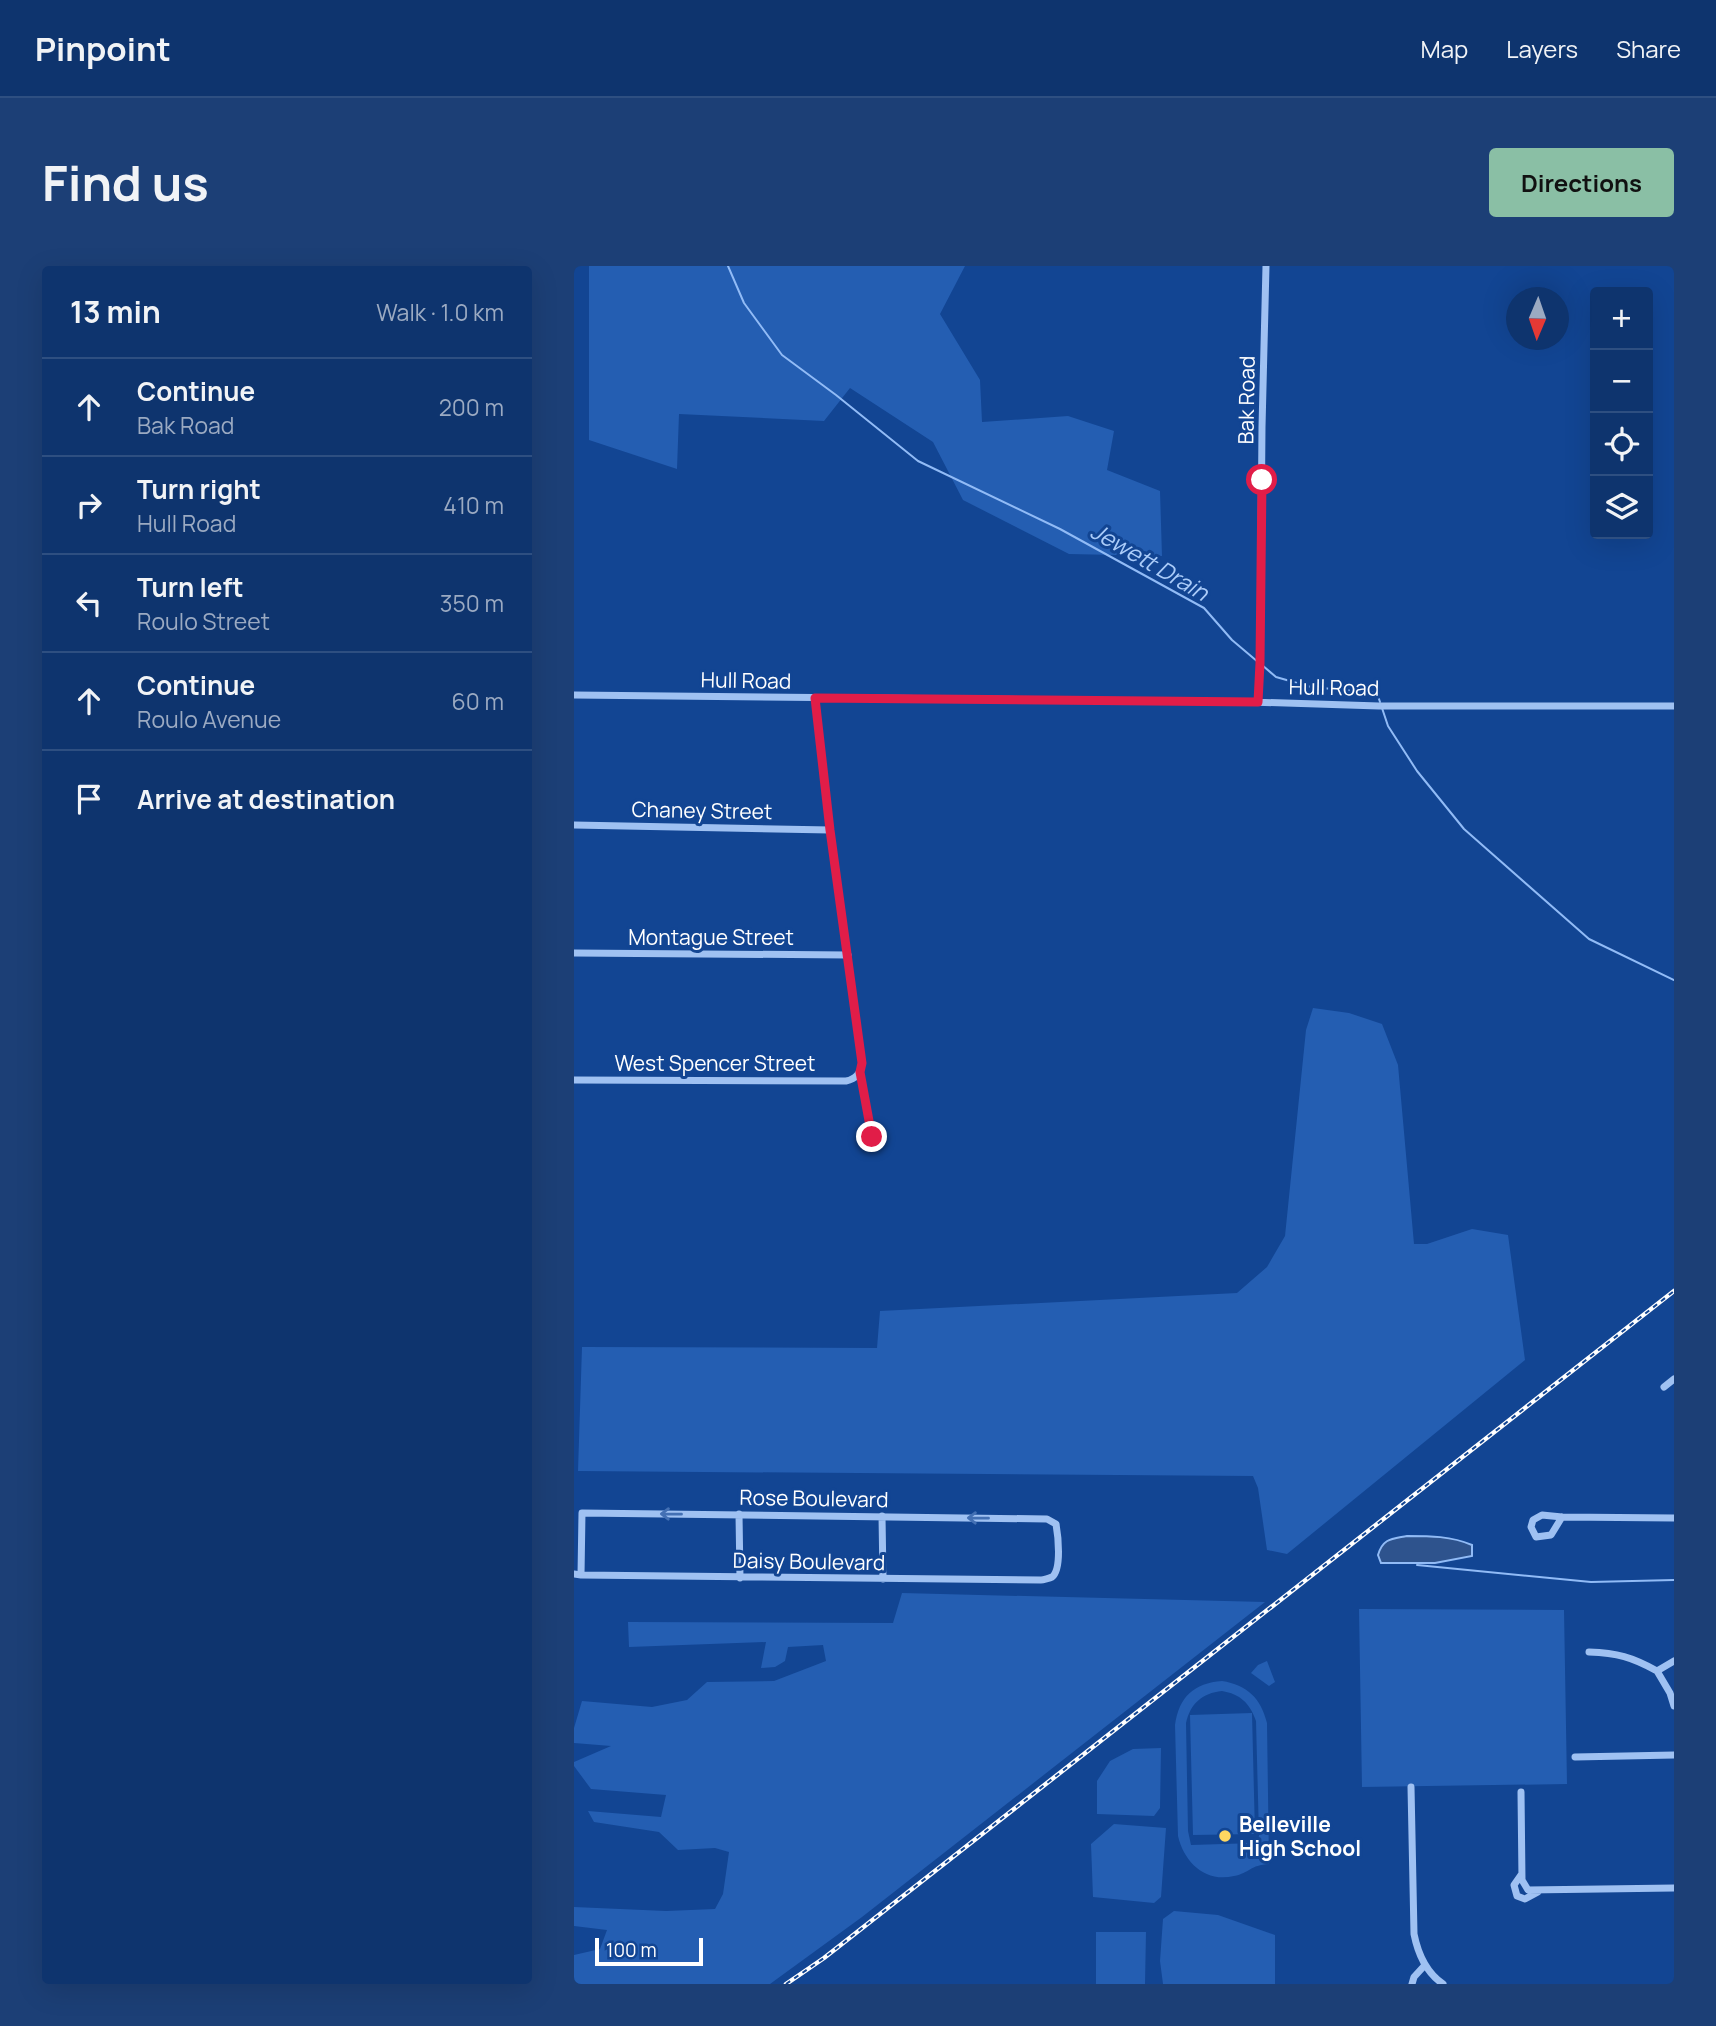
<!DOCTYPE html>
<html lang="en">
<head>
<meta charset="utf-8">
<style>
	:root { --surface:#0e346e; --page:#1c3f76; --text:#f1f3f6; --muted:#9baac2; --line:#2e4f81; --accent:#8abfa5 }
	body { margin:0; font-family:Manrope,sans-serif; background:var(--page); color:var(--text) }
	.controls { position:absolute; right:21px; top:21px; display:grid; overflow:hidden; border-radius:7px; box-shadow:0 7px 28px #0002 }
	.controls button { width:63px; height:63px; display:grid; place-items:center; padding:0; border:0; border-bottom:2px solid var(--line); background:var(--surface); color:var(--text); font:35px sans-serif }
	.compass { position:absolute; left:932px; top:21px; width:63px; height:63px; border-radius:50%; background:var(--surface); box-shadow:0 7px 28px #0002; rotate:182deg }
	.scale { position:absolute; left:21px; bottom:18px; width:108px; box-sizing:border-box; padding-left:7px; border:4px solid #fff; border-top:0; font-size:19px; line-height:24px; white-space:nowrap; color:#fff; -webkit-text-stroke:5px #124593; paint-order:stroke }
	.stop { position:absolute; width:21px; height:21px; margin:-16px; border:5px solid #e11d48; border-radius:50%; background:#fff }
	.stop.end { background:#e11d48; border-color:#fff; box-shadow:0 2px 7px #0008 }
	.list { margin:0; padding:0; list-style:none }
	h2 { display:flex; justify-content:space-between; align-items:center; height:91px; margin:0; padding:0 28px; font-size:30px }
	h2 small { font-size:23px; font-weight:400; color:var(--muted) }
	.list li { display:grid; grid-template-columns:46px 1fr auto; gap:21px; align-items:center; box-sizing:border-box; height:98px; padding:0 28px; border-top:2px solid var(--line) }
	.list b { display:block; font-size:26px; white-space:nowrap }
	.list p { margin:0; font-size:23px; white-space:nowrap; color:var(--muted) }
	.list em { font-size:23px; font-style:normal; color:var(--muted) }
	.icon { flex:none; width:38px; height:38px; fill:none; stroke:currentColor; stroke-width:2; stroke-linecap:round; stroke-linejoin:round }
	.map { position:relative; flex:none; width:1100px; height:1718px; overflow:hidden; border-radius:7px }
	header { display:flex; align-items:center; gap:42px; box-sizing:border-box; height:98px; padding:0 35px; background:var(--surface); border-bottom:2px solid var(--line) }
	header strong { font-size:33px }
	nav { display:flex; gap:38px; margin-inline-start:auto; font-size:24px }
	.intro { display:flex; align-items:center; justify-content:space-between; box-sizing:border-box; height:168px; padding:0 42px }
	h1 { margin:0; font-size:49px }
	.button { padding:18px 32px; border-radius:7px; background:var(--accent); color:#111; font-size:24px; font-weight:700 }
	main { display:flex; gap:42px; padding:0 42px }
	aside { flex:1; background:var(--surface); border-radius:7px; box-shadow:0 7px 28px #0002 }
	.map>svg:first-child { display:block }
</style>
</head>
<body>
<header>
<strong>Pinpoint</strong>
<nav><a>Map</a><a>Layers</a><a>Share</a></nav>
</header>
<div class="intro"><h1>Find us</h1><a class="button">Directions</a></div>
<main>
<aside>
<h2>13 min<small>Walk · 1.0 km</small></h2>
<ul class="list">
<li><svg class="icon" aria-label="ahead" viewBox="0 0 24 24"><path d="M12 20V5M6 11l6-6 6 6"/></svg><div><b>Continue</b><p>Bak Road</p></div><em>200 m</em></li>
<li><svg class="icon" aria-label="right" viewBox="0 0 24 24"><path d="M7 20v-9h11M14 6l5 5-5 5"/></svg><div><b>Turn right</b><p>Hull Road</p></div><em>410 m</em></li>
<li><svg class="icon" aria-label="left" viewBox="0 0 24 24"><path d="M17 20v-9H6M10 6l-5 5 5 5"/></svg><div><b>Turn left</b><p>Roulo Street</p></div><em>350 m</em></li>
<li><svg class="icon" aria-label="ahead" viewBox="0 0 24 24"><path d="M12 20V5M6 11l6-6 6 6"/></svg><div><b>Continue</b><p>Roulo Avenue</p></div><em>60 m</em></li>
<li><svg class="icon" aria-label="arrive" viewBox="0 0 24 24"><path d="M6 21V4h12l-3 4 3 4H6"/></svg><div><b>Arrive at destination</b></div></li>
</ul>
</aside>
<div class="map">
<svg width="1100" height="1718" viewBox="0 0 1100 1718">
	<rect width="100%" height="100%" fill="#124593"/>
	<path fill="#245eb2" fill-rule="evenodd" d="M 15,0 L 391,0 L 366,48 L 406,114 L 408,156 L 494,150 L 540,165 L 533,204 L 586,225 L 588,290 L 495,288 L 389,234 L 359,176 L 276,122 L 250,155 L 105,148 L 103,203 L 15,174 Z
		M 739,742 L 775,747 L 808,758 L 824,799 L 840,978 L 853,978 L 898,963 L 934,969 L 951,1094 L 713,1288 L 693,1284 L 684,1222 L 679,1210 L 4,1205 L 8,1081 L 303,1082 L 306,1045 L 663,1027 L 693,1001 L 711,970 L 732,764 Z
		M 328,1327 L 691,1336 L 288,1651 L 196,1718 L 0,1718 L 0,1689 L 26,1683 L 33,1664 L 0,1660 L 0,1641 L 92,1645 L 141,1643 L 149,1628 L 155,1586 L 141,1582 L 104,1584 L 85,1566 L 20,1556 L 14,1545 L 87,1551 L 92,1529 L 17,1523 L 0,1500 L 0,1496 L 37,1480 L 0,1477 L 0,1462 L 8,1435 L 78,1441 L 113,1434 L 133,1416 L 200,1415 L 252,1395 L 249,1379 L 214,1381 L 211,1395 L 201,1401 L 187,1402 L 192,1376 L 55,1381 L 54,1356 L 319,1357 Z
		M 785,1343 L 990,1344 L 993,1518 L 788,1521 Z
		M 693,1395 L 701,1416 L 695,1420 L 677,1407 L 684,1399 Z
		M 648,1415 C 673,1419 687,1432 693,1457 L 695,1598 C 676,1599 676,1607 660,1610 C 631,1617 610,1596 604,1570 L 601,1459 C 605,1431 620,1417 648,1415 ZM 648,1425 C 666,1428 676,1437 682,1455 L 685,1570 L 682,1577 L 617,1579 L 614,1565 L 612,1457 C 616,1438 628,1427 648,1425 Z
		M 678,1447 L 681,1568 L 619,1569 L 616,1449 Z
		M 587,1482 L 586,1542 L 580,1550 L 523,1548 L 523,1515 L 536,1495 L 559,1483 Z
		M 540,1558 L 592,1562 L 587,1631 L 580,1637 L 519,1631 L 517,1578 Z
		M 600,1645 L 644,1649 L 701,1669 L 701,1718 L 589,1718 L 586,1695 L 589,1653 Z
		M 522,1666 L 572,1666 L 571,1718 L 522,1718 Z"/>
	<path fill="#2e538d" stroke="#91bbf6" stroke-width="2" d="M 833,1270 C 856,1270 877,1270 898,1279 L 898,1290 L 861,1297 L 807,1297 L 804,1289 C 809,1272 818,1273 833,1270 Z"/>
	<g fill="none" stroke-linecap="round" stroke-linejoin="round">
		<path stroke="#91bbf6" stroke-width="2" d="M 154,0 L 170,37 L 208,89 L 262,129 L 344,195 L 486,263 L 630,342 L 658,374 L 684,396
			M 688,399 L 702,411 L 737,421 L 803,427 L 806,436
			M 808,442 L 814,460 L 843,505 L 890,563 L 1015,673 L 1100,714
			M 843,1299 L 1017,1316 L 1100,1314"/>
		<path stroke="#9fc1f2" stroke-width="7" d="M 0,429 L 676,436 L 805,440 L 1100,440
			M 684,436 L 686,397 L 688,161 L 692,0
			M 0,559 L 256,564
			M 0,687 L 274,689
			M 286,806 L 298,871
			M 0,814 L 272,815 C 282,813 287,807 288,797 L 256,564 L 241,432
			M 1090,1121 L 1100,1113
			M 165,1248 L 166,1312
			M 308,1250 L 309,1313
			M 988,1251 L 977,1269 L 962,1271 L 957,1261 L 959,1254 L 968,1249 L 988,1251 L 1100,1252
			M 0,1308 L 7,1309 L 467,1314 C 469,1314 476,1312 478,1311 C 488,1303 484,1269 482,1258 L 473,1253 L 8,1247 L 7,1309
			M 1015,1386 C 1043,1387 1058,1391 1083,1405 L 1100,1395
			M 1083,1405 L 1096,1427 L 1100,1440
			M 1001,1491 L 1100,1489
			M 837,1521 L 840,1668 C 844,1688 853,1707 869,1718
			M 947,1526 L 948,1614 L 954,1624 L 1100,1622
			M 947,1609 L 940,1619 L 943,1630 L 951,1633 L 964,1626
			M 838,1718 L 840,1711 L 851,1699"/>
		<g stroke="#fff" stroke-width="4.5">
			<path id="rail" d="M 212,1718 L 250,1692 L 1100,1025"/>
		</g>
		<use href="#rail" stroke="#124593" stroke-width="2" stroke-dasharray="5" stroke-linecap="butt"/>
	</g>
	<defs><path id="oneway-shaft" d="M-6 0H5M1.5-3L5.5 0L1.5 3" fill="none" stroke-width="1.6" stroke-linecap="round" stroke-linejoin="round" transform="scale(1.75)"/></defs>
	<g stroke="#4370b4">
		<use href="#oneway-shaft" transform="translate(97 1248) rotate(-179)"/>
		<use href="#oneway-shaft" transform="translate(404 1252) rotate(-179)"/>
	</g>
	<g fill="none" stroke-linecap="round" stroke-linejoin="round">
		<path stroke="#e11d48" stroke-width="9" d="M 298,871 L 286,806 L 288,797 L 256,564 L 241,432 L 684,436 L 686,397 L 688,214"/>
	</g>
	<circle fill="#ffd861" stroke="#124593" stroke-width="2.5" cx="651" cy="1570" r="7"/>
	<g text-anchor="middle" dominant-baseline="central" stroke-width="6" stroke-linejoin="round" paint-order="stroke">
		<g font-size="21" fill="#fff" stroke="#124593">
			<text transform="translate(672 134) rotate(-89)">Bak Road</text>
			<text transform="translate(172 414) rotate(1)">Hull Road</text>
			<text transform="translate(760 421) rotate(1)">Hull Road</text>
			<text transform="translate(128 544) rotate(1)">Chaney Street</text>
			<text x="137" y="671">Montague Street</text>
			<text x="141" y="797">West Spencer Street</text>
			<text transform="translate(240 1232) rotate(1)">Rose Boulevard</text>
			<text transform="translate(235 1295) rotate(1)">Daisy Boulevard</text>
		</g>
		<g font-size="21" font-weight="bold" fill="#fff" stroke="#124593" text-anchor="start">
			<text x="665" y="1558">Belleville<tspan x="665" dy="24">High School</tspan></text>
		</g>
		<g font-size="23" font-style="italic" fill="#abccf9" stroke="#124593">
			<text transform="translate(576 295) rotate(30)">Jewett Drain</text>
		</g>
	</g>
</svg>
<div class="controls">
<button>+</button>
<button>−</button>
<button><svg class="icon" aria-label="locate" viewBox="0 0 24 24"><circle cx="12" cy="12" r="6"/><path d="M12 2v4M12 18v4M2 12h4M18 12h4"/></svg></button>
<button><svg class="icon" aria-label="layers" viewBox="0 0 24 24"><path d="M12 4l9 5-9 5-9-5zM3 14l9 5 9-5"/></svg></button>
</div>
<svg class="compass" viewBox="-18 -18 36 36"><path d="M0-13l5 13h-10z" fill="#e53935"/><path d="M0 13l5-13h-10z" fill="#9baac2"/></svg>
<div class="scale">100 m</div>
<div class="stop" style="left:688px;top:214px"></div>
<div class="stop end" style="left:298px;top:871px"></div>
</div>
</main>
</body>
</html>
